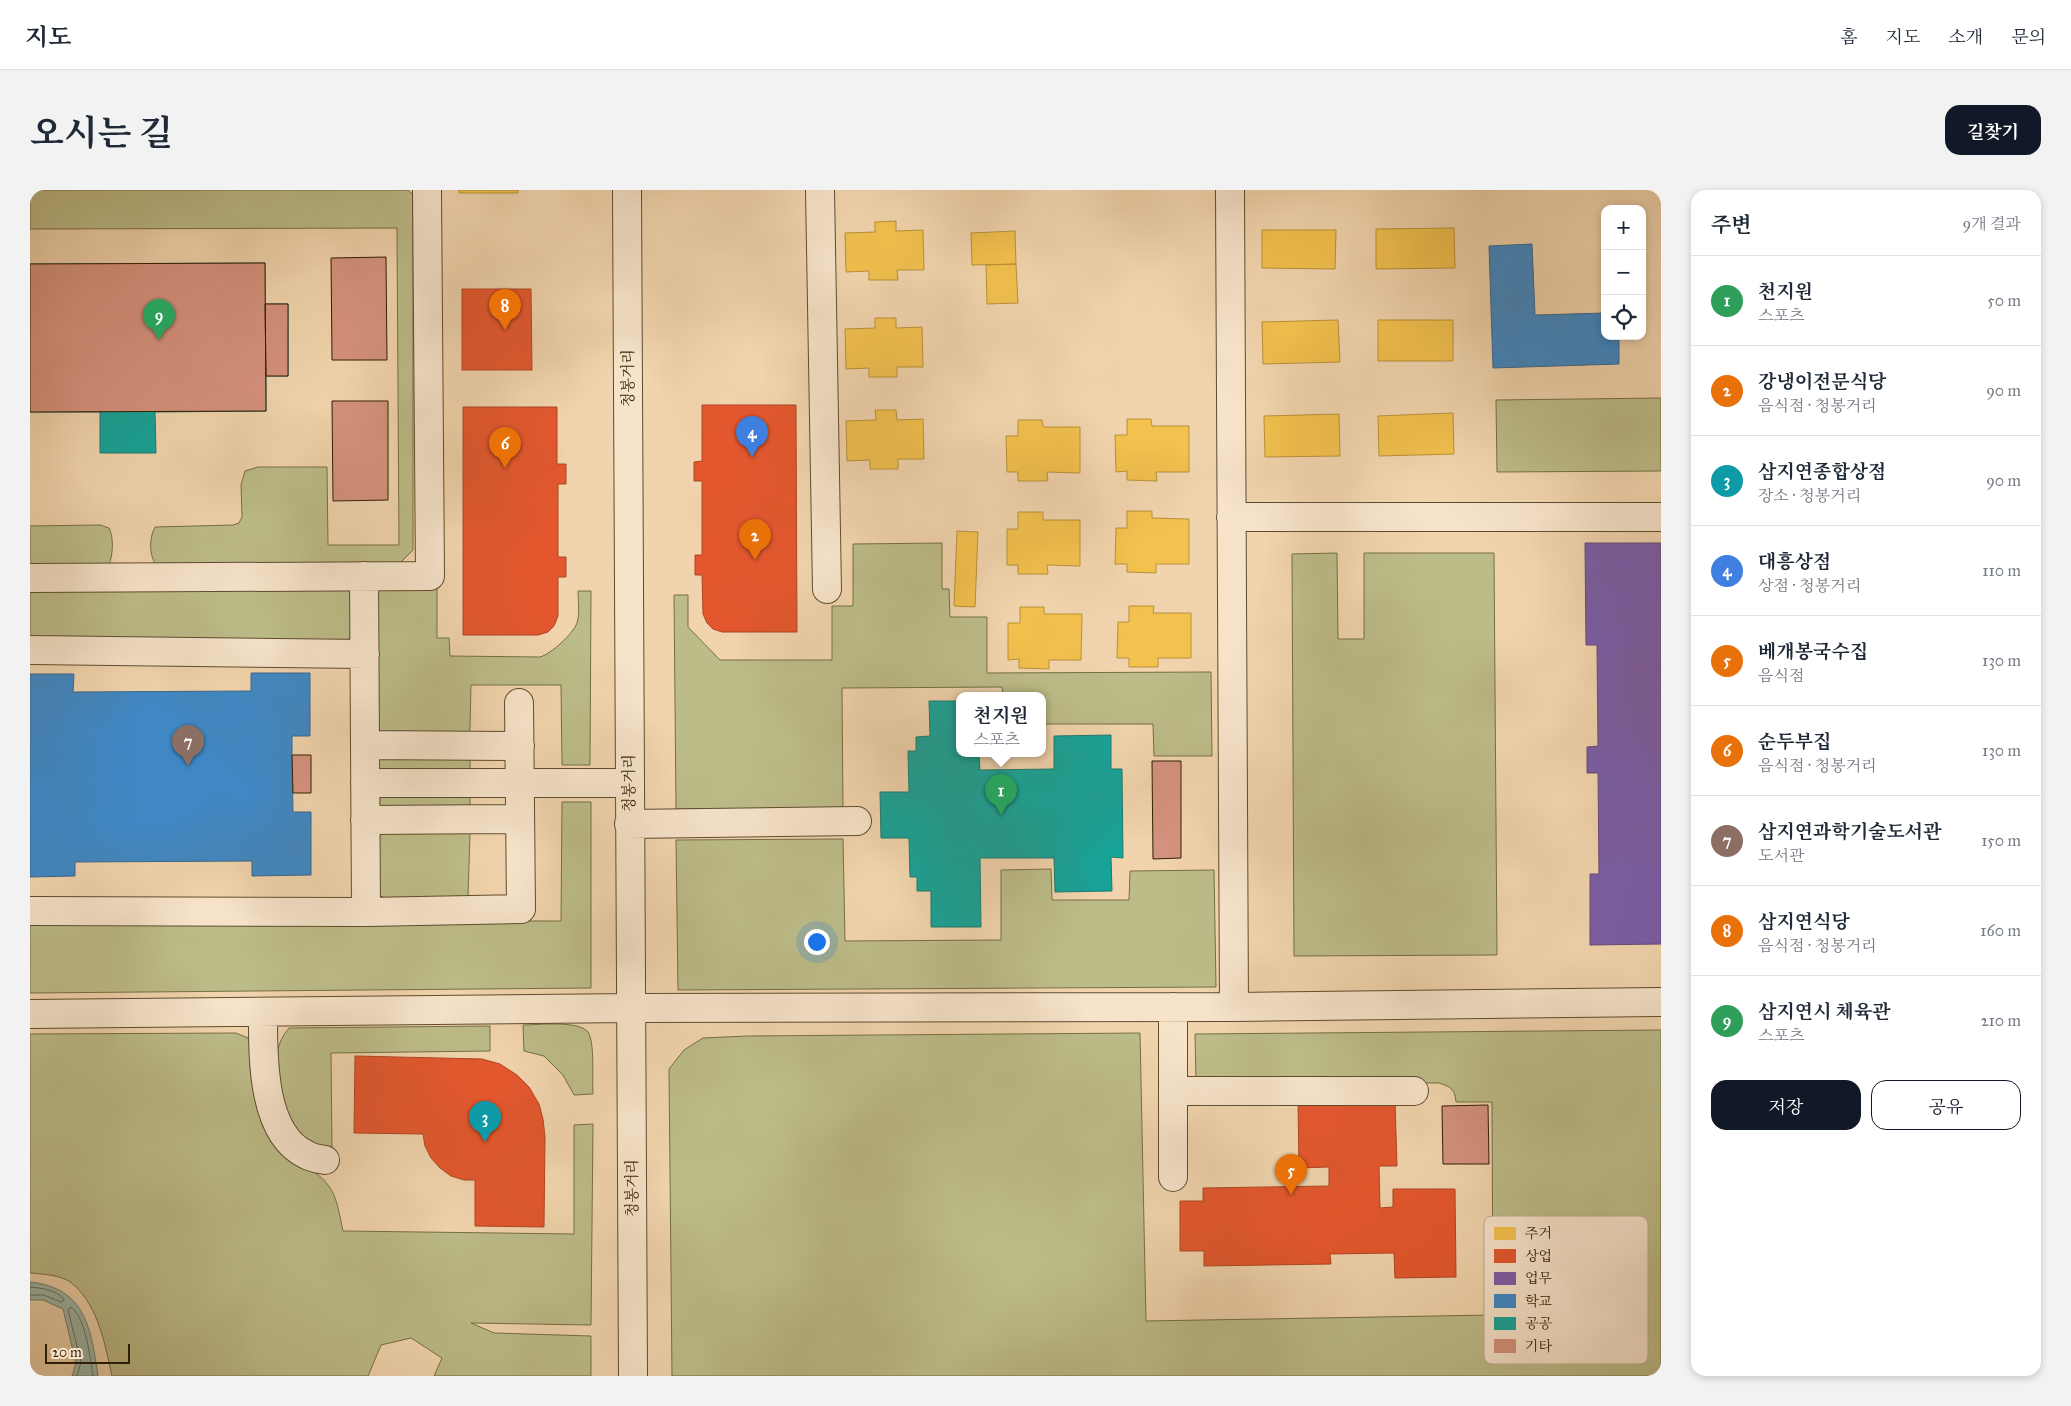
<!DOCTYPE html>
<html lang="ko">
<head>
<meta charset="utf-8">
<style>
	:root { --surface:#fff; --page:#f2f2f3; --text:#1f2937; --muted:#747a83; --line:#e0e1e3; --accent:#111827 }
	body { margin:0; font-family:"IM FELL Great Primer","Noto Serif KR",serif; background:var(--page); color:var(--text) }
	.controls { position:absolute; right:15px; top:15px; display:grid; overflow:hidden; border-radius:10px; box-shadow:0 2px 8px #0003 }
	.controls button { width:45px; height:45px; display:grid; place-items:center; padding:0; border:0; border-bottom:1px solid var(--line); background:var(--surface); color:var(--text); font:25px sans-serif }
	.scale { position:absolute; left:15px; bottom:12px; width:85px; box-sizing:border-box; padding-left:5px; border:2px solid #301f04; border-top:0; font-size:14px; line-height:18px; white-space:nowrap; color:#301f04; -webkit-text-stroke:4px #f6e3ca; paint-order:stroke }
	.you { position:absolute; left:786px; top:751px; width:18px; height:18px; margin:-12px; border:4px solid #fff; border-radius:50%; background:#1a73e8; box-shadow:0 0 0 8px #1a73e833 }
	.badge { display:grid; place-items:center; width:32px; height:32px; border-radius:50%; background:var(--accent); color:#fff; font-size:16px; font-weight:700 }
	.pin { position:absolute; translate:-50% -41px; filter:drop-shadow(0 1px 2px #0008) }
	.pin::after { content:''; position:absolute; top:26px; width:18px; height:15px; background:inherit; clip-path:polygon(0 0,100% 0,50% 100%) }
	.popup { position:absolute; left:926px; top:502px; width:90px; height:65px; box-sizing:border-box; display:grid; place-content:center; border-radius:10px; background:var(--surface); filter:drop-shadow(0 1px 4px #0005); font-size:16px; white-space:nowrap; color:var(--muted) }
	.popup b { font-size:19px; color:var(--text) }
	.popup::after { content:''; position:absolute; left:50%; top:100%; margin-left:-10px; border:10px solid transparent; border-top-color:var(--surface) }
	.list { margin:0; padding:0; list-style:none }
	h2 { display:flex; justify-content:space-between; align-items:center; height:65px; margin:0; padding:0 20px; font-size:21px }
	h2 small { font-size:16px; font-weight:400; color:var(--muted) }
	.list li { display:grid; grid-template-columns:32px 1fr auto; gap:15px; align-items:center; box-sizing:border-box; height:90px; padding:0 20px; border-top:1px solid var(--line) }
	.list b { display:block; font-size:19px; white-space:nowrap }
	.list p { margin:0; font-size:16px; white-space:nowrap; color:var(--muted) }
	.list em { font-size:16px; font-style:normal; color:var(--muted) }
	.actions { display:flex; gap:10px; padding:15px 20px }
	.actions a { flex:1; padding:11px 0; border:1px solid var(--accent); border-radius:15px; text-align:center; font-size:18px; color:var(--accent) }
	.actions .main { background:var(--accent); color:#fff }
	.icon { flex:none; width:28px; height:28px; fill:none; stroke:currentColor; stroke-width:2; stroke-linecap:round; stroke-linejoin:round }
	.map { position:relative; flex:none; width:1631px; height:1186px; overflow:hidden; border-radius:15px }
	header { display:flex; align-items:center; gap:30px; box-sizing:border-box; height:70px; padding:0 25px; background:var(--surface); border-bottom:1px solid var(--line) }
	header strong { font-size:24px }
	nav { display:flex; gap:28px; margin-inline-start:auto; font-size:18px }
	.intro { display:flex; align-items:center; justify-content:space-between; box-sizing:border-box; height:120px; padding:0 30px }
	h1 { margin:0; font-size:35px }
	.button { padding:12px 22px; border-radius:15px; background:var(--accent); color:#fff; font-size:18px; font-weight:700 }
	main { display:flex; gap:30px; padding:0 30px }
	aside { flex:1; background:var(--surface); border-radius:15px; box-shadow:0 2px 8px #0003 }
	.map>svg:first-child { display:block }
</style>
</head>
<body>
<header>
<strong>지도</strong>
<nav><a>홈</a><a>지도</a><a>소개</a><a>문의</a></nav>
</header>
<div class="intro"><h1>오시는 길</h1><a class="button">길찾기</a></div>
<main>
<div class="map">
<svg width="1631" height="1186" viewBox="0 0 1631 1186">
	<rect width="100%" height="100%" fill="#f1d4ad"/>
	<filter id="stains"><feTurbulence type="fractalNoise" baseFrequency=".004" numOctaves="4"/><feColorMatrix values="0 0 0 0 .2 0 0 0 0 .09 0 0 0 0 .02 0 0 0 .5 -.17"/></filter>
	<radialGradient id="worn" r=".72"><stop offset=".6" stop-color="#630" stop-opacity="0"/><stop offset="1" stop-color="#630" stop-opacity=".3"/></radialGradient>
	<path fill="#bcbc88" stroke="#766e46" d="M 0,0 L 378,0 L 383,5 L 383,360 L 369,374 L 126,375 C 119,365 119,348 125,337 L 203,335 L 209,333 L 212,327 L 211,295 L 215,281 L 228,277 L 297,277 L 298,355 L 369,355 L 367,38 L 0,39 Z
		M 1631,208 L 1631,281 L 1467,282 L 1466,210 Z
		M 70,335 L 79,338 C 84,348 83,364 79,375 L 0,377 L 0,336 Z
		M 912,353 L 912,399 L 919,399 L 920,427 L 957,427 L 957,483 L 1181,482 L 1182,566 L 1124,566 L 1123,534 L 1012,534 L 1012,506 L 973,506 L 972,497 L 812,498 L 813,618 L 646,619 L 644,405 L 658,405 L 658,437 L 690,470 L 802,470 L 802,416 L 823,416 L 823,354 Z
		M 1307,363 L 1308,449 L 1334,449 L 1334,363 L 1464,363 L 1467,765 L 1264,766 L 1262,364 Z
		M 348,398 L 407,398 L 407,448 L 419,448 L 420,466 L 510,467 C 521,464 543,444 547,433 C 550,423 548,411 548,401 L 561,401 L 560,575 L 532,575 L 531,495 L 441,495 L 440,538 L 438,547 L 351,547 L 348,538 Z
		M 318,400 L 323,407 L 323,442 L 318,450 L 305,452 L 0,449 L 0,401 Z
		M 348,566 L 440,566 L 440,581 L 347,581 Z
		M 347,605 L 440,606 L 440,620 L 347,620 Z
		M 532,612 L 561,612 L 561,798 L 0,803 L 0,730 L 531,731 Z
		M 439,638 L 440,644 L 438,706 L 433,708 L 356,708 L 350,706 L 347,700 L 347,643 Z
		M 813,649 L 815,751 L 971,750 L 971,680 L 1021,679 L 1022,710 L 1099,710 L 1100,681 L 1184,680 L 1186,797 L 648,800 L 646,650 Z
		M 493,835 C 508,835 548,830 558,842 C 565,852 562,890 563,904 L 544,905 L 533,885 L 514,866 L 494,861 Z
		M 460,836 L 460,861 L 301,863 L 302,958 L 293,960 L 263,942 C 253,910 233,868 259,838 Z
		M 1631,840 L 1631,1186 L 642,1186 L 639,879 L 654,860 L 673,848 L 717,846 L 1110,843 L 1116,1131 L 1463,1125 L 1462,912 L 1426,912 C 1425,899 1421,897 1409,893 L 1166,891 L 1165,844 Z
		M 206,843 L 218,848 L 223,865 L 274,976 C 306,993 306,1009 313,1041 L 544,1044 L 544,935 L 563,934 L 561,1135 L 441,1133 L 464,1143 L 561,1146 L 561,1186 L 404,1186 L 412,1168 L 381,1148 L 351,1155 L 338,1186 L 82,1186 C 75,1155 69,1118 44,1095 C 34,1085 13,1084 0,1083 L 0,844 Z"/>
	<path fill="#9bb8ab" stroke="#707b68" d="M 0,1092 C 56,1098 61,1139 68,1186 L 42,1186 L 46,1173 L 33,1119 L 13,1110 L 0,1110 Z"/>
	<path fill="#f2c14e" stroke="#b89038" d="M 429,0 L 488,0 L 488,3 L 429,3 Z
		M 866,31 L 866,41 L 893,40 L 894,80 L 867,80 L 868,90 L 839,90 L 839,81 L 816,82 L 815,43 L 845,42 L 845,32 Z
		M 1424,38 L 1425,78 L 1346,79 L 1346,39 Z
		M 1232,40 L 1306,40 L 1305,79 L 1232,78 Z
		M 985,41 L 986,74 L 942,75 L 941,43 Z
		M 986,74 L 988,113 L 957,114 L 956,75 Z
		M 845,128 L 866,128 L 866,138 L 892,137 L 893,177 L 867,177 L 867,187 L 839,187 L 839,178 L 816,179 L 815,139 L 845,138 Z
		M 1308,130 L 1310,172 L 1233,174 L 1232,132 Z
		M 1348,130 L 1423,130 L 1423,171 L 1348,171 Z
		M 845,220 L 866,220 L 867,230 L 893,229 L 894,269 L 868,269 L 868,279 L 840,279 L 840,270 L 817,271 L 816,231 L 846,230 Z
		M 1423,223 L 1424,264 L 1349,266 L 1348,226 Z
		M 1309,224 L 1310,266 L 1235,267 L 1234,226 Z
		M 1097,229 L 1121,229 L 1122,236 L 1159,236 L 1159,282 L 1126,282 L 1127,291 L 1097,290 L 1097,281 L 1086,282 L 1085,245 L 1097,245 Z
		M 988,230 L 1012,230 L 1013,237 L 1050,237 L 1050,283 L 1017,282 L 1018,291 L 988,291 L 988,282 L 977,282 L 976,246 L 988,246 Z
		M 1097,321 L 1122,321 L 1122,328 L 1159,329 L 1159,374 L 1126,374 L 1126,383 L 1097,382 L 1097,374 L 1085,374 L 1086,338 L 1097,338 Z
		M 988,322 L 1013,322 L 1013,330 L 1050,330 L 1050,376 L 1017,375 L 1018,384 L 988,384 L 988,375 L 977,375 L 977,339 L 988,339 Z
		M 927,341 L 948,342 L 945,417 L 924,416 Z
		M 1099,416 L 1124,416 L 1123,423 L 1161,423 L 1161,468 L 1128,468 L 1128,477 L 1099,477 L 1099,468 L 1087,468 L 1088,432 L 1099,432 Z
		M 990,417 L 1014,417 L 1014,424 L 1052,424 L 1051,470 L 1019,470 L 1019,479 L 989,478 L 989,469 L 978,470 L 978,433 L 990,433 Z"/>
	<path fill="#e4572e" stroke="#ae4621" d="M 432,99 L 501,99 L 502,180 L 432,180 Z
		M 672,215 L 766,215 L 767,442 L 692,442 L 683,439 L 677,433 L 673,424 L 672,385 L 665,385 L 665,365 L 672,365 L 672,291 L 664,291 L 664,272 L 672,271 Z
		M 433,217 L 527,217 L 527,274 L 536,274 L 536,294 L 528,294 L 528,367 L 536,367 L 536,387 L 528,387 L 528,426 L 524,436 L 518,442 L 508,445 L 433,445 Z
		M 325,866 L 452,869 L 470,874 L 487,885 L 499,897 L 509,914 L 513,929 L 515,947 L 514,1037 L 445,1036 L 445,990 L 434,990 L 421,986 L 410,978 L 401,968 L 395,956 L 393,944 L 324,943 Z
		M 1365,911 L 1367,976 L 1349,976 L 1350,1018 L 1363,1017 L 1363,999 L 1425,999 L 1426,1087 L 1365,1088 L 1364,1063 L 1300,1064 L 1301,1074 L 1174,1076 L 1174,1061 L 1150,1061 L 1150,1011 L 1173,1011 L 1173,998 L 1299,996 L 1299,977 L 1269,978 L 1268,912 Z"/>
	<path fill="#7b5ea7" stroke="#644b76" d="M 1555,353 L 1631,353 L 1631,754 L 1560,755 L 1560,684 L 1569,684 L 1568,583 L 1557,583 L 1557,557 L 1568,556 L 1567,455 L 1556,455 Z"/>
	<path fill="#3f88c5" stroke="#3a688b" d="M 1502,54 L 1505,125 L 1575,123 L 1575,146 L 1589,146 L 1589,174 L 1463,178 L 1459,56 Z
		M 221,483 L 280,483 L 280,546 L 262,546 L 262,565 L 263,622 L 281,622 L 281,685 L 222,686 L 222,671 L 45,672 L 45,686 L 0,687 L 0,484 L 44,484 L 43,502 L 221,501 Z"/>
	<path fill="#17a398" stroke="#1e7b6c" d="M 235,73 L 235,114 L 258,114 L 258,186 L 236,186 L 236,221 L 125,222 L 126,263 L 70,263 L 70,222 L 0,222 L 0,74 Z
		M 899,511 L 930,511 L 930,564 L 949,564 L 950,580 L 1024,579 L 1024,546 L 1081,545 L 1081,579 L 1092,579 L 1093,668 L 1081,667 L 1082,701 L 1025,702 L 1024,668 L 950,668 L 951,737 L 901,737 L 901,701 L 887,701 L 887,687 L 880,687 L 879,648 L 851,648 L 850,602 L 879,602 L 878,561 L 886,561 L 886,547 L 900,546 Z"/>
	<g fill="none" stroke-linecap="round" stroke-linejoin="round">
		<path stroke="#666c58" stroke-width="1" d="M 0,1097 C 11,1098 28,1100 34,1110 L 31,1112 L 14,1105 L 0,1105
			M 47,1186 L 51,1172 L 38,1120 L 41,1117 C 56,1128 60,1168 63,1186"/>
	</g>
	<path fill="#d5927e" stroke="#301f04" d="M 356,67 L 357,170 L 302,170 L 301,68 Z
		M 235,73 L 236,221 L 0,222 L 0,74 Z
		M 235,114 L 258,114 L 258,186 L 236,186 Z
		M 302,211 L 358,211 L 358,310 L 303,311 Z
		M 262,565 L 281,565 L 281,603 L 263,603 Z
		M 1122,571 L 1151,571 L 1151,668 L 1123,669 Z
		M 1458,915 L 1459,974 L 1413,974 L 1412,916 Z"/>
	<g fill="none" stroke-linecap="round" stroke-linejoin="round">
		<g stroke="#604c2e" stroke-width="30">
			<path id="minor" d="M 597,0 L 603,1186
				M 790,0 L 797,399
				M 1200,0 L 1204,817
				M 1201,327 L 1631,327
				M 334,386 L 336,722
				M 0,388 L 400,386 L 397,0
				M 0,460 L 335,464
				M 335,555 L 490,556
				M 335,593 L 599,593
				M 335,630 L 490,629
				M 599,634 L 827,631
				M 0,721 L 336,722 L 491,719 L 489,513
				M 233,822 C 233,865 231,944 277,965 C 282,968 289,969 295,970
				M 0,824 L 601,818 L 1204,817 L 1631,812
				M 1143,901 L 1384,901
				M 1143,987 L 1143,817"/>
		</g>
		<use href="#minor" stroke="#f6e3ca" stroke-width="28"/>
	</g>
	<g text-anchor="middle" dominant-baseline="central" stroke-width="5" stroke-linejoin="round" paint-order="stroke">
		<g font-size="15" fill="#301f04" stroke="#f6e3ca">
			<text transform="translate(598 188) rotate(-90)">청봉거리</text>
			<text transform="translate(599 593) rotate(-90)">청봉거리</text>
			<text transform="translate(602 998) rotate(-90)">청봉거리</text>
		</g>
	</g>
	<rect x="1454" y="1026" width="164" height="148" rx="8" fill="#f6e3ca" stroke="#bba88f" stroke-width="1"/>
	<rect x="1464" y="1037" width="22" height="13" fill="#f2c14e"/>
	<rect x="1464" y="1059" width="22" height="14" fill="#e4572e"/>
	<rect x="1464" y="1082" width="22" height="13" fill="#7b5ea7"/>
	<rect x="1464" y="1104" width="22" height="14" fill="#3f88c5"/>
	<rect x="1464" y="1127" width="22" height="13" fill="#17a398"/>
	<rect x="1464" y="1149" width="22" height="14" fill="#d5927e"/>
	<g font-size="14" fill="#301f04">
		<text x="1495" y="1048">주거</text>
		<text x="1495" y="1071">상업</text>
		<text x="1495" y="1093">업무</text>
		<text x="1495" y="1116">학교</text>
		<text x="1495" y="1138">공공</text>
		<text x="1495" y="1161">기타</text>
	</g>
	<rect width="100%" height="100%" filter="url(#stains)"/>
	<rect width="100%" height="100%" fill="url(#worn)"/>
</svg>
<div class="controls">
<button>+</button>
<button>−</button>
<button><svg class="icon" aria-label="locate" viewBox="0 0 24 24"><circle cx="12" cy="12" r="6"/><path d="M12 2v4M12 18v4M2 12h4M18 12h4"/></svg></button>
</div>
<div class="scale">20 m</div>
<div class="you"></div>
<div class="pin badge" style="left:971px;top:625px;background:#2e9e5b">1</div>
<div class="popup"><b>천지원</b>스포츠</div>
<div class="pin badge" style="left:725px;top:370px;background:#e8710a">2</div>
<div class="pin badge" style="left:455px;top:952px;background:#0f9aa8">3</div>
<div class="pin badge" style="left:722px;top:267px;background:#3f7fe0">4</div>
<div class="pin badge" style="left:1261px;top:1005px;background:#e8710a">5</div>
<div class="pin badge" style="left:475px;top:278px;background:#e8710a">6</div>
<div class="pin badge" style="left:158px;top:576px;background:#8d6e63">7</div>
<div class="pin badge" style="left:475px;top:140px;background:#e8710a">8</div>
<div class="pin badge" style="left:129px;top:150px;background:#2e9e5b">9</div>
</div>
<aside>
<h2>주변<small>9개 결과</small></h2>
<ul class="list">
<li><span class="badge" style="background:#2e9e5b">1</span><div><b>천지원</b><p>스포츠</p></div><em>50 m</em></li>
<li><span class="badge" style="background:#e8710a">2</span><div><b>강냉이전문식당</b><p>음식점 · 청봉거리</p></div><em>90 m</em></li>
<li><span class="badge" style="background:#0f9aa8">3</span><div><b>삼지연종합상점</b><p>장소 · 청봉거리</p></div><em>90 m</em></li>
<li><span class="badge" style="background:#3f7fe0">4</span><div><b>대흥상점</b><p>상점 · 청봉거리</p></div><em>110 m</em></li>
<li><span class="badge" style="background:#e8710a">5</span><div><b>베개봉국수집</b><p>음식점</p></div><em>130 m</em></li>
<li><span class="badge" style="background:#e8710a">6</span><div><b>순두부집</b><p>음식점 · 청봉거리</p></div><em>130 m</em></li>
<li><span class="badge" style="background:#8d6e63">7</span><div><b>삼지연과학기술도서관</b><p>도서관</p></div><em>150 m</em></li>
<li><span class="badge" style="background:#e8710a">8</span><div><b>삼지연식당</b><p>음식점 · 청봉거리</p></div><em>160 m</em></li>
<li><span class="badge" style="background:#2e9e5b">9</span><div><b>삼지연시 체육관</b><p>스포츠</p></div><em>210 m</em></li>
</ul>
<div class="actions"><a class="main">저장</a><a>공유</a></div>
</aside>
</main>
</body>
</html>
